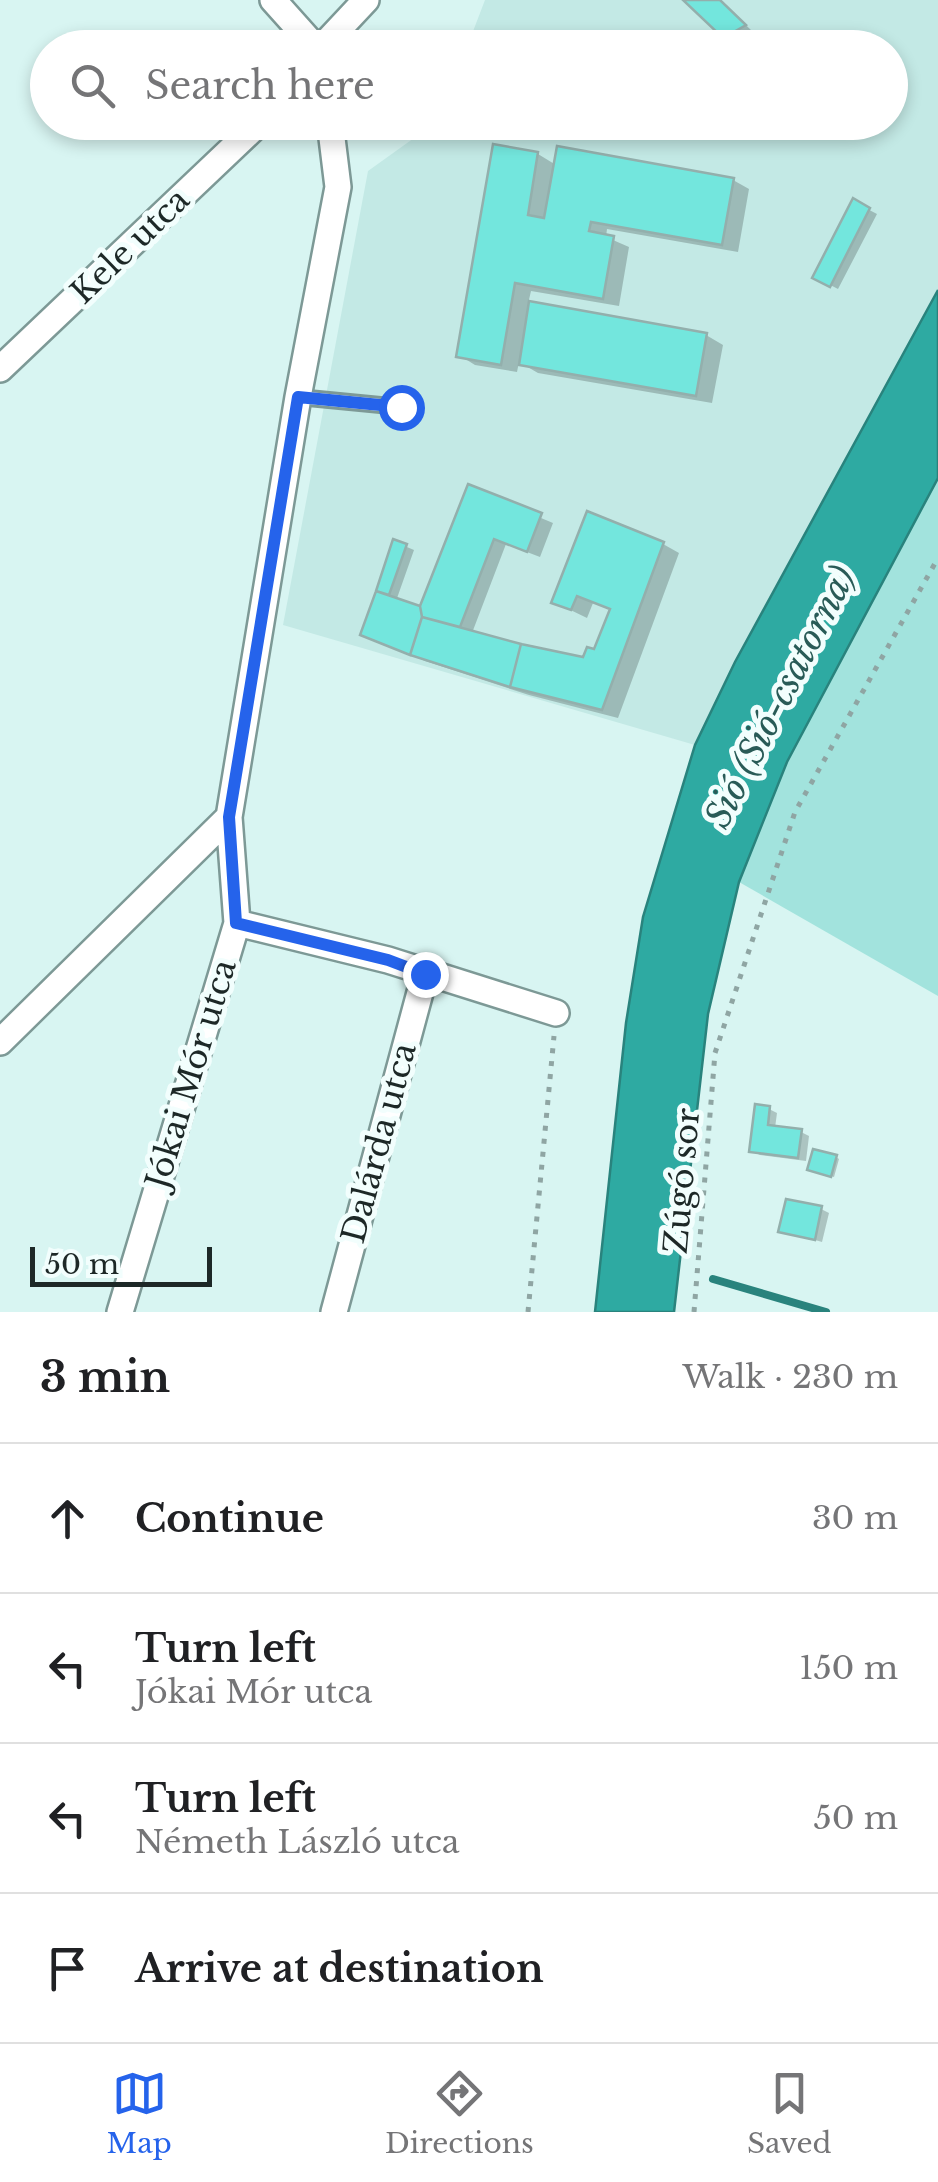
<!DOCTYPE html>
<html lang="en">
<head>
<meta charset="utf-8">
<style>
	:root { --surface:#fff; --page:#f2f2f2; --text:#202124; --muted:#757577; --line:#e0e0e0; --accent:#2563eb }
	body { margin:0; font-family:"Libre Baskerville",serif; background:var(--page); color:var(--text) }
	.scale { position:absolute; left:30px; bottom:25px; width:182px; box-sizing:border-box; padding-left:10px; border:5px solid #1d2827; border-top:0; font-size:28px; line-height:35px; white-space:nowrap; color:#1d2827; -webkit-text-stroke:8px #f2fefd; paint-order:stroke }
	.stop { position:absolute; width:30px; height:30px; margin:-22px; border:8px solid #2563eb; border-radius:50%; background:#fff }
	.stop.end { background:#2563eb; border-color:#fff; box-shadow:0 2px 10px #0008 }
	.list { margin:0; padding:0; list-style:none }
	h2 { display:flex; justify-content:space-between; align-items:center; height:130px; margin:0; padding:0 40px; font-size:42px }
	h2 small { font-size:32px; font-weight:400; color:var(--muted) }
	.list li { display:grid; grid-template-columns:65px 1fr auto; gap:30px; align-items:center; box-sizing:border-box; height:150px; padding:0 40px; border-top:2px solid var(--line) }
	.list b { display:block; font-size:38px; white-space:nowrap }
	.list p { margin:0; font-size:32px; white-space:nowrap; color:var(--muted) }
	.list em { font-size:32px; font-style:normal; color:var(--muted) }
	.icon { flex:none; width:55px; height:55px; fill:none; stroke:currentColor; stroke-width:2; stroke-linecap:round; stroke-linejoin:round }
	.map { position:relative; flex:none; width:938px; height:1312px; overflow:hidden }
	.search { position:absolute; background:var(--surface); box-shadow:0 5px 15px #0003; left:30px; right:30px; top:30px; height:110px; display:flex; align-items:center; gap:25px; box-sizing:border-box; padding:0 35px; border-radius:55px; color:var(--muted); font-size:38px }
	.sheet { height:730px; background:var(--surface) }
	nav { display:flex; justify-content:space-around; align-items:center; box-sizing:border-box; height:140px; border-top:2px solid var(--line); background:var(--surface); font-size:28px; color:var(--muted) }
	nav a { display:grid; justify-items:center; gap:5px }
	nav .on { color:var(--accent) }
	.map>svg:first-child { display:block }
</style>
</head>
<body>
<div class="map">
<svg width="938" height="1312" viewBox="0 0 938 1312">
	<rect width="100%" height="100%" fill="#d8f5f2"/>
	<path fill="#c3e9e5" d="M 485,0 L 938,0 L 938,290 L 735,662 L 695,745 L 283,625 L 368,171 L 435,123 L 890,122 L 890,48 L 467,47 Z"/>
	<path fill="#a2e3dd" d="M 938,478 L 938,996 L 739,882 L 787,762 Z"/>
	<path fill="#2eaaa2" stroke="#29837d" stroke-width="2.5" d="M 938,290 L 938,478 L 787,762 L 739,882 L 708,1014 L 674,1312 L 595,1312 L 626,1023 L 643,917 L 695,745 L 735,662 Z"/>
	<path fill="#0003" d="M 687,0 L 720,0 L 751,30 L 732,41 Z
		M 538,154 L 556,165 L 733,180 L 749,189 L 738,252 L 607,229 L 606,237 L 629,247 L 619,306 L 531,291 L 528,304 L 706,335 L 723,345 L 712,403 L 538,373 L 519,362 L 517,372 L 475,365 L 459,355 Z
		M 854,202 L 877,214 L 838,289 L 815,277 Z
		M 469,488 L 553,523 L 540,557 L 506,544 L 472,633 L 585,660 L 595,653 L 612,610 L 593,603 L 587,618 L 554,602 L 663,544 L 679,553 L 618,718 L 529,695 L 425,661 L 363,634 L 395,542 L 414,550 L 396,601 L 422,609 Z
		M 769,1109 L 777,1113 L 775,1128 L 801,1132 L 809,1136 L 806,1161 L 760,1155 L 752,1151 Z
		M 836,1157 L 839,1159 L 834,1177 L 813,1171 Z
		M 821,1209 L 829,1213 L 822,1242 L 781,1230 Z"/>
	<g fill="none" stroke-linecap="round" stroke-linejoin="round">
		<path stroke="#29837d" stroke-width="8" d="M 713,1279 L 826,1312"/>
	</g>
	<path fill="#73e6dd" stroke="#93afac" stroke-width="2.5" d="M 683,0 L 720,0 L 746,25 L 723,38 Z
		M 493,144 L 538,152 L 528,215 L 544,218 L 557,146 L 734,178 L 722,245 L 591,222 L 589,231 L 614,236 L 603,299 L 515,283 L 501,365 L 456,357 Z
		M 853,198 L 870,208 L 830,287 L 812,278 Z
		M 529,301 L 707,333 L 696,396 L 519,365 Z
		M 468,484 L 542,513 L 527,552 L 494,539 L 460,627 L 422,617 L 420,606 Z
		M 587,511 L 664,542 L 602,710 L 510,687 L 521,644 L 583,657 L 587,647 L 594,649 L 610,609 L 577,596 L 571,610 L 551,603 Z
		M 393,539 L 407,544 L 389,595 L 376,591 Z
		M 376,591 L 420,606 L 422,617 L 410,655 L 360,635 Z
		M 422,617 L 521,644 L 510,687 L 410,655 Z
		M 755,1104 L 770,1106 L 768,1125 L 802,1129 L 798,1158 L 749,1152 Z
		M 813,1149 L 837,1155 L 831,1177 L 807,1170 Z
		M 786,1199 L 822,1206 L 815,1240 L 778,1232 Z"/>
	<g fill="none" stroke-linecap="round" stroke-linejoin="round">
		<g stroke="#7d9996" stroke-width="18">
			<path id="lane" d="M 298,397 L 401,407"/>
		</g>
		<g stroke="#7d9996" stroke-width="30">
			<path id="street" d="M 273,0 L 316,48
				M 321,48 L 366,0
				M 0,369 L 260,122
				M 237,923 L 388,960 L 556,1013
				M 0,1042 L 229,817
				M 120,1312 L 237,923 L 229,817 L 298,397 L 338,187 L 330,122
				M 334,1312 L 425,974"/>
		</g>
		<path stroke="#8fa5a3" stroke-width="5" stroke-dasharray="5 8" stroke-linecap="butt" d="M 528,1312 L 554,1036
			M 694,1312 L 715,1053 L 795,812 L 938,558"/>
		<use href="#lane" stroke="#fff" stroke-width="12"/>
		<use href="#street" stroke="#fff" stroke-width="25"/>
	</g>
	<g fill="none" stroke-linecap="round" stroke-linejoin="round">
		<path stroke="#2563eb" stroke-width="12" d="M 401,407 L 298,397 L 229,817 L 236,923 L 388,960 L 425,974"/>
	</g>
	<g text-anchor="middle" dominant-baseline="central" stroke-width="10" stroke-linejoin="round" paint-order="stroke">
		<g font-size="32" fill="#1d2827" stroke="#f2fefd">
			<text transform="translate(130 246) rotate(-44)">Kele utca</text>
			<text transform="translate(191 1074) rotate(-73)">Jókai Mór utca</text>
			<text transform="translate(379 1143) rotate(-75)">Dalárda utca</text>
			<text transform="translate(682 1181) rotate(-85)">Zúgó sor</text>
		</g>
		<g font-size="35" font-style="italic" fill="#295b57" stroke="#f2fefd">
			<text transform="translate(780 697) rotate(-63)">Sió (Sió-csatorna)</text>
		</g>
	</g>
</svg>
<div class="scale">50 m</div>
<div class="stop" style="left:401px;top:407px"></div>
<div class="stop end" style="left:425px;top:974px"></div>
<div class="search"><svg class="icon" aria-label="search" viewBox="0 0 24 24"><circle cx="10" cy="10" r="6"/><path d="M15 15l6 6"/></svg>Search here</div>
</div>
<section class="sheet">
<h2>3 min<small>Walk · 230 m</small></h2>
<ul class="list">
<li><svg class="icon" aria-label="ahead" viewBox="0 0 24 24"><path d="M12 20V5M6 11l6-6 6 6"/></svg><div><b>Continue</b></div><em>30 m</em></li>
<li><svg class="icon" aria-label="left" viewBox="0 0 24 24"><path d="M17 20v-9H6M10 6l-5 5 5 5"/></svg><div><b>Turn left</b><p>Jókai Mór utca</p></div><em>150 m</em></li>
<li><svg class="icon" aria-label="left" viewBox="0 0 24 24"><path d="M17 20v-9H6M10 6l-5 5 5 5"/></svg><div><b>Turn left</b><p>Németh László utca</p></div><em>50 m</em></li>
<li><svg class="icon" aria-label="arrive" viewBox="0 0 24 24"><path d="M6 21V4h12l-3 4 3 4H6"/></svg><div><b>Arrive at destination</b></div></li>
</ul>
</section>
<nav>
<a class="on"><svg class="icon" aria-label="map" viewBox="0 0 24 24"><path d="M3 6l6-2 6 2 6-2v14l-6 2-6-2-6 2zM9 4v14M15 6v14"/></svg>Map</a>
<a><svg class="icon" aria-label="directions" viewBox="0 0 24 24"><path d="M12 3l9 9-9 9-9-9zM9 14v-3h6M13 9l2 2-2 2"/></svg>Directions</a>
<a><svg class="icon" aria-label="saved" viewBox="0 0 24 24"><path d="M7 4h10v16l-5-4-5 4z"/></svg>Saved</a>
</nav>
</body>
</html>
